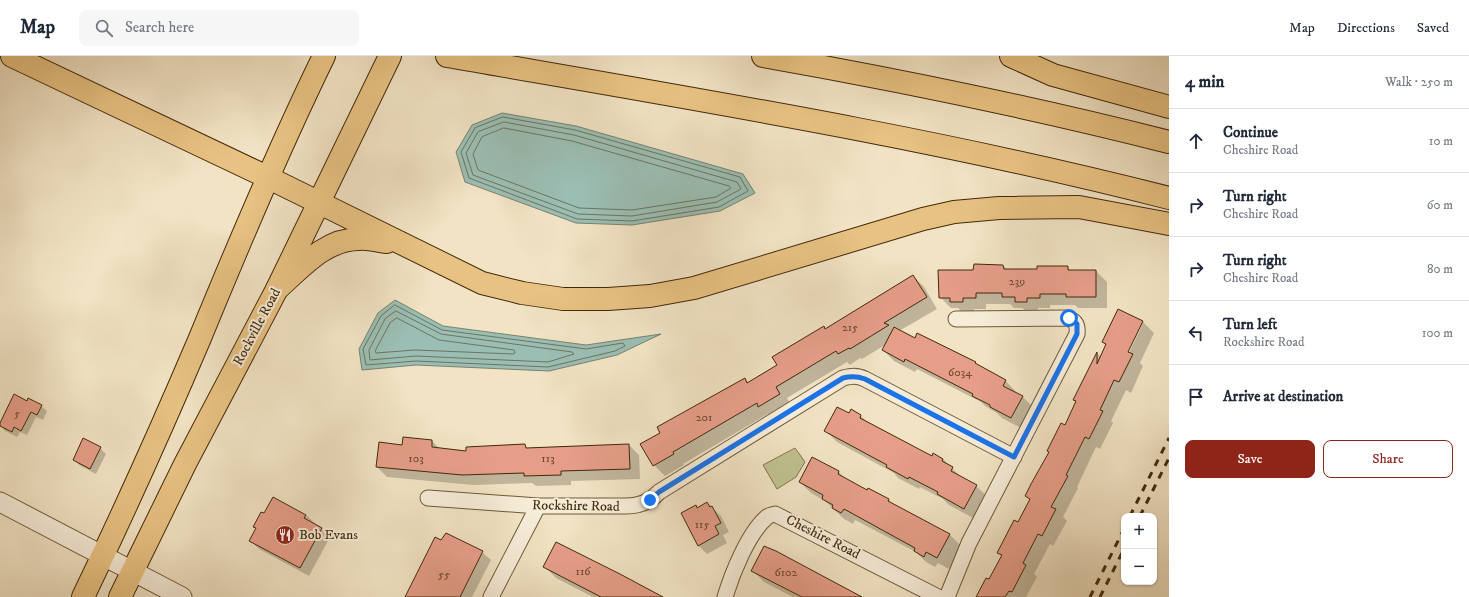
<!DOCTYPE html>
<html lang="en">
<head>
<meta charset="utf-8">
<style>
	:root { --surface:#fff; --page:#f6f6f7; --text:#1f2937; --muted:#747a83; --line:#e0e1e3; --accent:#8f2418 }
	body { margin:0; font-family:"IM FELL DW Pica",serif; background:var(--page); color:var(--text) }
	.controls { position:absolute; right:12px; bottom:12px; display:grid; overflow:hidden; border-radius:8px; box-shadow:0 1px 3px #0004 }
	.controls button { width:36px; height:36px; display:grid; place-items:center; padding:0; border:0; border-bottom:1px solid var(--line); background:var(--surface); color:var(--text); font:20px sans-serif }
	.stop { position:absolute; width:12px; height:12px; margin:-9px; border:3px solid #1a73e8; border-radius:50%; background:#fff }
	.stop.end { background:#1a73e8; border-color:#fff; box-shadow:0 1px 4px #0008 }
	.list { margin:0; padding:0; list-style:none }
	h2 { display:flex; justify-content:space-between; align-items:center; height:52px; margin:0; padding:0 16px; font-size:17px }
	h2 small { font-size:13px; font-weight:400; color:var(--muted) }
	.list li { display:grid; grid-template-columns:26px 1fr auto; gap:12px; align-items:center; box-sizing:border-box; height:64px; padding:0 16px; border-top:1px solid var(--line) }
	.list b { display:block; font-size:15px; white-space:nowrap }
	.list p { margin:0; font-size:13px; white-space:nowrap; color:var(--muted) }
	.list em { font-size:13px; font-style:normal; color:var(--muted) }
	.actions { display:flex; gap:8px; padding:12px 16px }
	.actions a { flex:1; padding:9px 0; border:1px solid var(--accent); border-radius:8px; text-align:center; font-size:14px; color:var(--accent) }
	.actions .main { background:var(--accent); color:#fff }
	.icon { flex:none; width:22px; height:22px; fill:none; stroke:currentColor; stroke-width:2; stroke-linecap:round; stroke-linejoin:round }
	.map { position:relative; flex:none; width:1169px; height:541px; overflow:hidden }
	header { display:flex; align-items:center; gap:24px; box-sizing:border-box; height:56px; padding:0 20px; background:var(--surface); border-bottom:1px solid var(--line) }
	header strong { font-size:19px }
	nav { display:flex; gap:22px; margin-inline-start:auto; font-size:14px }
	.search { width:280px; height:36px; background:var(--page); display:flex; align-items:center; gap:10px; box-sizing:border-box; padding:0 14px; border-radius:8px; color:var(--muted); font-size:15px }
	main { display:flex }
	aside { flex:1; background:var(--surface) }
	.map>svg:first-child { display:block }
</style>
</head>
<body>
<header>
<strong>Map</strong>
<div class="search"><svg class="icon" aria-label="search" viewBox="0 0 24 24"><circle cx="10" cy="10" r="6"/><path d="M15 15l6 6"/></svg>Search here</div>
<nav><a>Map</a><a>Directions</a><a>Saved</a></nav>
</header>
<main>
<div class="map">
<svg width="1169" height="541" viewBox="0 0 1169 541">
	<rect width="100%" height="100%" fill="#f1e3c4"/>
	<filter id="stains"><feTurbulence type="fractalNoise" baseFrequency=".005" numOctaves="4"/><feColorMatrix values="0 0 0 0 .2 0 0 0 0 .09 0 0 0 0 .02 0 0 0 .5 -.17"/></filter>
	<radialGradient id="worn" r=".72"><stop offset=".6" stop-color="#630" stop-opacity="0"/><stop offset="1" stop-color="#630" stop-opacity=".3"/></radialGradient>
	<path fill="#c0c290" stroke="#81764d" d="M 795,392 L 805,406 L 796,421 L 777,433 L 763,409 Z"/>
	<path fill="#9bbeb4" stroke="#778270" d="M 502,57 L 576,70 L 743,118 L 755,137 L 720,155 L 632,169 L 576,167 L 465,126 L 456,96 L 472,69 Z
		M 395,244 L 443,270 L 586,289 L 661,278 L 617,299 L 549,315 L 416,309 L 362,314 L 359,293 L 378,257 Z"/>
	<path fill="#0003" fill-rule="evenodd" d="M 1003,210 L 1008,214 L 1038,214 L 1067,211 L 1071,215 L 1096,215 L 1107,226 L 1107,252 L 1078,252 L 1075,249 L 1050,249 L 1050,252 L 1038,252 L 1038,256 L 1027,256 L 1022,252 L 1014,252 L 1010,248 L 986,248 L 986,253 L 974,253 L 974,256 L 962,256 L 958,252 L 951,252 L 940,241 L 974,215 Z
		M 913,220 L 924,231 L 937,253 L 899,275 L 915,284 L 918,279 L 975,307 L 979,311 L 1005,324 L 1016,336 L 1015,337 L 1023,341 L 1034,352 L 1023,373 L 1002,362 L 997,357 L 985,350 L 981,346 L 917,313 L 915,316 L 894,305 L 883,294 L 885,289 L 862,303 L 860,302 L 850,309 L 847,306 L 787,342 L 791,349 L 770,361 L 768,358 L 683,408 L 684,409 L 665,420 L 654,409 L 661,377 L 744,323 L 749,327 L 779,310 L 824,271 L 825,273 Z
		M 1118,254 L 1143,266 L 1154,277 L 1140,307 L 1143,310 L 1131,337 L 1126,334 L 1111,365 L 1113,367 L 1100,393 L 1096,391 L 1077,431 L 1078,432 L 1063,461 L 1067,465 L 1053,490 L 1050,488 L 1034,518 L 1037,521 L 1026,541 L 977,541 L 989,524 L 1002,500 L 998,497 L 1018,468 L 1031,444 L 1027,440 L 1065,370 L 1077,346 L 1074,343 L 1097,297 L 1101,301 L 1106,289 L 1103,286 ZM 1140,269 L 1142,269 L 1127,301 L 1125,300 Z
		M 27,346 L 41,350 L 47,355 L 43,364 L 36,361 L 27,379 L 20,376 L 17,381 L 5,375 L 0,369 Z
		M 849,359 L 860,359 L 869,368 L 932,401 L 943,403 L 963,423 L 976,430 L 988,441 L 975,463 L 949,449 L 943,443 L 920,431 L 919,433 L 898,422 L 894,417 L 837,386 L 826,375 Z
		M 84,384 L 100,392 L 106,398 L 96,418 L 79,409 L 74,403 Z
		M 432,385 L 440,393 L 467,396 L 525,390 L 528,393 L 629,389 L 639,399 L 640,423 L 571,425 L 571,429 L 536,430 L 532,427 L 473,429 L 387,421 L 377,411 L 403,390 Z
		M 813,402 L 839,416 L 846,424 L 867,435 L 868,433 L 889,444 L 893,449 L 950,479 L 961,490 L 949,513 L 938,507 L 935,511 L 926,506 L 916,496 L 855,464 L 853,468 L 844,463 L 825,445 L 811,437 L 800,426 Z
		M 273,442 L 306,459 L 330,481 L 309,520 L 259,493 L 250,484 L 257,473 L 254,471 L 264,459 Z
		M 707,447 L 721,460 L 729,476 L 723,479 L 727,487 L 707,498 L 698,489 L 697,452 Z
		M 482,496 L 491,504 L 472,541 L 407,541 Z
		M 545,511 L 660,541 L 593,541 L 556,522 Z
		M 753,515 L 860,541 L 793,541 L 764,526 Z"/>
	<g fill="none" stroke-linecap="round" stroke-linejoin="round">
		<path stroke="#6e745f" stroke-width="1" d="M 503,61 L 575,74 L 740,121 L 748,135 L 719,151 L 632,165 L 577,163 L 469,122 L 461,96 L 475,72 Z
			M 504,66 L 574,79 L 737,126 L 741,133 L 717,146 L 632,160 L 578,158 L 473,119 L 466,97 L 478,76 Z
			M 504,72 L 572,85 L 729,130 L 731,132 L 716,141 L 632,154 L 579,152 L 478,114 L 473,98 L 482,81 Z
			M 395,249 L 442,274 L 586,293 L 623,287 L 625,290 L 615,295 L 548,311 L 416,305 L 366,309 L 363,293 L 381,260 Z
			M 396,255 L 441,278 L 572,296 L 574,298 L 548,306 L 416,300 L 370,304 L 369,294 L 385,263 Z
			M 397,262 L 439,284 L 514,294 L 515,297 L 513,298 L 415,294 L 376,297 L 375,295 L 390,267 Z"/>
	</g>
	<path fill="#e69e89" stroke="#42290a" d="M 974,208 L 1003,209 L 1004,213 L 1037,213 L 1037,210 L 1068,210 L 1068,214 L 1096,214 L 1096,241 L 1066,241 L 1066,238 L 1040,238 L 1040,242 L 1027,242 L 1027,246 L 1015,246 L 1015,241 L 1002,241 L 1002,237 L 976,237 L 976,242 L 963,242 L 963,246 L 950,246 L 950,242 L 939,242 L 938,214 L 973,214 Z
		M 913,219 L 927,241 L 884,267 L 889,269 L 850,293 L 849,292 L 838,298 L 836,295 L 776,331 L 780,338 L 758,351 L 757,347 L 673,396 L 674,398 L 653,410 L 640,388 L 660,377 L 657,371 L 745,322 L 747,327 L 777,309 L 772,301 L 824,270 L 825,273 Z
		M 1118,253 L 1143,265 L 1128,296 L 1133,298 L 1119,326 L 1114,324 L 1100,354 L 1103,355 L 1089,383 L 1085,381 L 1066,419 L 1068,420 L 1051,451 L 1056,453 L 1042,480 L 1038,478 L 1023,507 L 1026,509 L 1012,536 L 1009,535 L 1005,541 L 976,541 L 986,522 L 989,523 L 1002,499 L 997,497 L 1014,464 L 1018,466 L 1030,443 L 1025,440 L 1031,428 L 1049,396 L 1047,395 L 1061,367 L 1065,369 L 1076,345 L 1073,344 L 1097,296 L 1097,308 L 1106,288 L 1102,286 Z
		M 894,271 L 915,282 L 917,277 L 976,306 L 975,307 L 1006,324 L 1003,330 L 1023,340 L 1011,362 L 990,351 L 990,349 L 972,340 L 973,338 L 905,303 L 904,306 L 882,294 Z
		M 14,338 L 27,345 L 28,342 L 42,349 L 37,359 L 31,356 L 21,375 L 14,371 L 12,376 L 0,370 L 0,367 Z
		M 837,351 L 849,357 L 851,353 L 861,359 L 860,362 L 932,400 L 933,397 L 943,403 L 942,405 L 953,411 L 951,415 L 977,429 L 964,453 L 937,438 L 938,436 L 909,421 L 908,423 L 886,411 L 887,409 L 824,375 Z
		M 403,381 L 432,384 L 432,391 L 466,395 L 466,391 L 525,388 L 526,392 L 629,388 L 630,413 L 561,415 L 561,419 L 524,420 L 524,417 L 462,419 L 376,411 L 379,386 L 402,389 Z
		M 83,382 L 101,391 L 90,413 L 73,404 Z
		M 812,401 L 839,415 L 838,418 L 867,434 L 868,432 L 889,443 L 888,445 L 950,478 L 937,502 L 926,496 L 924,501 L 914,495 L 915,492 L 844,453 L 841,457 L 832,452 L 833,449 L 822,443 L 823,439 L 799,426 Z
		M 273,441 L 306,459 L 304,462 L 322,472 L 300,512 L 249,485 L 256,472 L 253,471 L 261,456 L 264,457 Z
		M 707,446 L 710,451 L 712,450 L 721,467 L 715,470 L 719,478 L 698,490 L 681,457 L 696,449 L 697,452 Z
		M 446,477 L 483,495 L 460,541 L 405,541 L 435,481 L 441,484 Z
		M 556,486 L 620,518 L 663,541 L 601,541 L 543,511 Z
		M 764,490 L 776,495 L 862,541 L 802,541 L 751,515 Z"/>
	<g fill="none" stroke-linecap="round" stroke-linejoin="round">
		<g stroke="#6e5838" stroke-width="17">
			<path id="minor" d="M 428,442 L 538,450 L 626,450 C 638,450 650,446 659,436 L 843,322 C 851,320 857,319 865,323 L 1014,401
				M 491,541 L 538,450
				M 725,541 C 732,518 748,477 767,461 C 769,459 772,459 775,458 L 938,541
				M 947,541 L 969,487 L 1077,278 C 1078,269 1076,264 1066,262 L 956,263"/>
		</g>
		<g stroke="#6e5838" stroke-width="21">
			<path id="tertiary" d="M 0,446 L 182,541"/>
		</g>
		<g stroke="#42290a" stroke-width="24">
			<path id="primary" d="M 83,541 C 124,456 163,369 200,282 C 239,187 279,92 324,0
				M 120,541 L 185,408 L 277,233 L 390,0"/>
		</g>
		<g stroke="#42290a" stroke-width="24">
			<path id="motorway" d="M 12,0 L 269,122 L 482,227 L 522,237 L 563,243 L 608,243 L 650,240 L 694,232 L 923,163 L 954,156 L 999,152 L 1079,151 L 1169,168
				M 447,0 C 688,42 931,81 1169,142
				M 763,0 C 899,24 1035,52 1169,86
				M 1011,0 L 1053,19 L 1169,51
				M 277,233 C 301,212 325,183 359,183 C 368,182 378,185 387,186"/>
		</g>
		<use href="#minor" stroke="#f6edd9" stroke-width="15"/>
		<use href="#tertiary" stroke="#f6edd9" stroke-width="19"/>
		<use href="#primary" stroke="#e8c282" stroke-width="22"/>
		<use href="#motorway" stroke="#e8c282" stroke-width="22"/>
		<path stroke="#42290a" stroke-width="3" stroke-dasharray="7 7" stroke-linecap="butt" d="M 1130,460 L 1169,382
			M 1140,460 L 1169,402
			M 1090,541 L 1124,473
			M 1100,541 L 1124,493"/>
	</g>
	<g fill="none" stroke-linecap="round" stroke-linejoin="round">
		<path stroke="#1a73e8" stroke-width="5" d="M 650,444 L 659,436 L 843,322 C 851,320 857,320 865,323 L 1014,401 L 1077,278 L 1077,268 L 1073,264 L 1069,262"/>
	</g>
	<defs>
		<g id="restaurant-disc" transform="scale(1)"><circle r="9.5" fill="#8f2418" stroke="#f6edd9"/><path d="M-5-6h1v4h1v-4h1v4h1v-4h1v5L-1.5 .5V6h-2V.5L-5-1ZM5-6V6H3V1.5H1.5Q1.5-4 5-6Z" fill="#fff"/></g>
	</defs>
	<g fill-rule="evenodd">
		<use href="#restaurant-disc" x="285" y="479"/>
	</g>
	<g text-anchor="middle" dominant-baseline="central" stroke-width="4" stroke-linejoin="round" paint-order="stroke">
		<g font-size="12" fill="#6b462a">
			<text x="1017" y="225">239</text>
			<text x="850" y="271">215</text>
			<text x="960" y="316">6034</text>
			<text x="17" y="357">5</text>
			<text x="704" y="361">201</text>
			<text x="416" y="402">103</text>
			<text x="548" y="402">113</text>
			<text x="702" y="468">115</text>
			<text x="583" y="515">116</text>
			<text x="786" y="516">6102</text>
			<text x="444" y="518">55</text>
		</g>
		<g font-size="14" fill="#42290a" stroke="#f6edd9">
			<text transform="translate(257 271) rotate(-62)">Rockville Road</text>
			<text transform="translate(576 450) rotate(1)">Rockshire Road</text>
			<text transform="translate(823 481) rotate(27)">Cheshire Road</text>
		</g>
		<g font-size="14" fill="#42290a" stroke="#f6edd9" text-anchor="start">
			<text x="299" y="479">Bob Evans</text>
		</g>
	</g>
	<rect width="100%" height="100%" filter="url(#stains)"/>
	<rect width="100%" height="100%" fill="url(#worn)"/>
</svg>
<div class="controls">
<button>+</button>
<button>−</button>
</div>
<div class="stop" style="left:1069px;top:262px"></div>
<div class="stop end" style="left:650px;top:444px"></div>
</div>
<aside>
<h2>4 min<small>Walk · 250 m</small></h2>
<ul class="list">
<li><svg class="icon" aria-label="ahead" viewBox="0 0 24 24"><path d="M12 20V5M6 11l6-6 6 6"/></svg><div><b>Continue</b><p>Cheshire Road</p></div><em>10 m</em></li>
<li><svg class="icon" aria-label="right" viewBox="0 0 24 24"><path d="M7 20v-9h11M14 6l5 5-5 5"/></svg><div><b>Turn right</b><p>Cheshire Road</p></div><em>60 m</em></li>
<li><svg class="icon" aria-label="right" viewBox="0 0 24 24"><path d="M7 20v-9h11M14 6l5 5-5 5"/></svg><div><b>Turn right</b><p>Cheshire Road</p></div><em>80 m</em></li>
<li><svg class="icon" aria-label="left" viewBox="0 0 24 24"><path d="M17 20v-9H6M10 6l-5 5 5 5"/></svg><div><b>Turn left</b><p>Rockshire Road</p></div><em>100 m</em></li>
<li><svg class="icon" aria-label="arrive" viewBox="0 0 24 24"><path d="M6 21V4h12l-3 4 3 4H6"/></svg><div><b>Arrive at destination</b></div></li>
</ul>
<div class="actions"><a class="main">Save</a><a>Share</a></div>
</aside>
</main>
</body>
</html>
